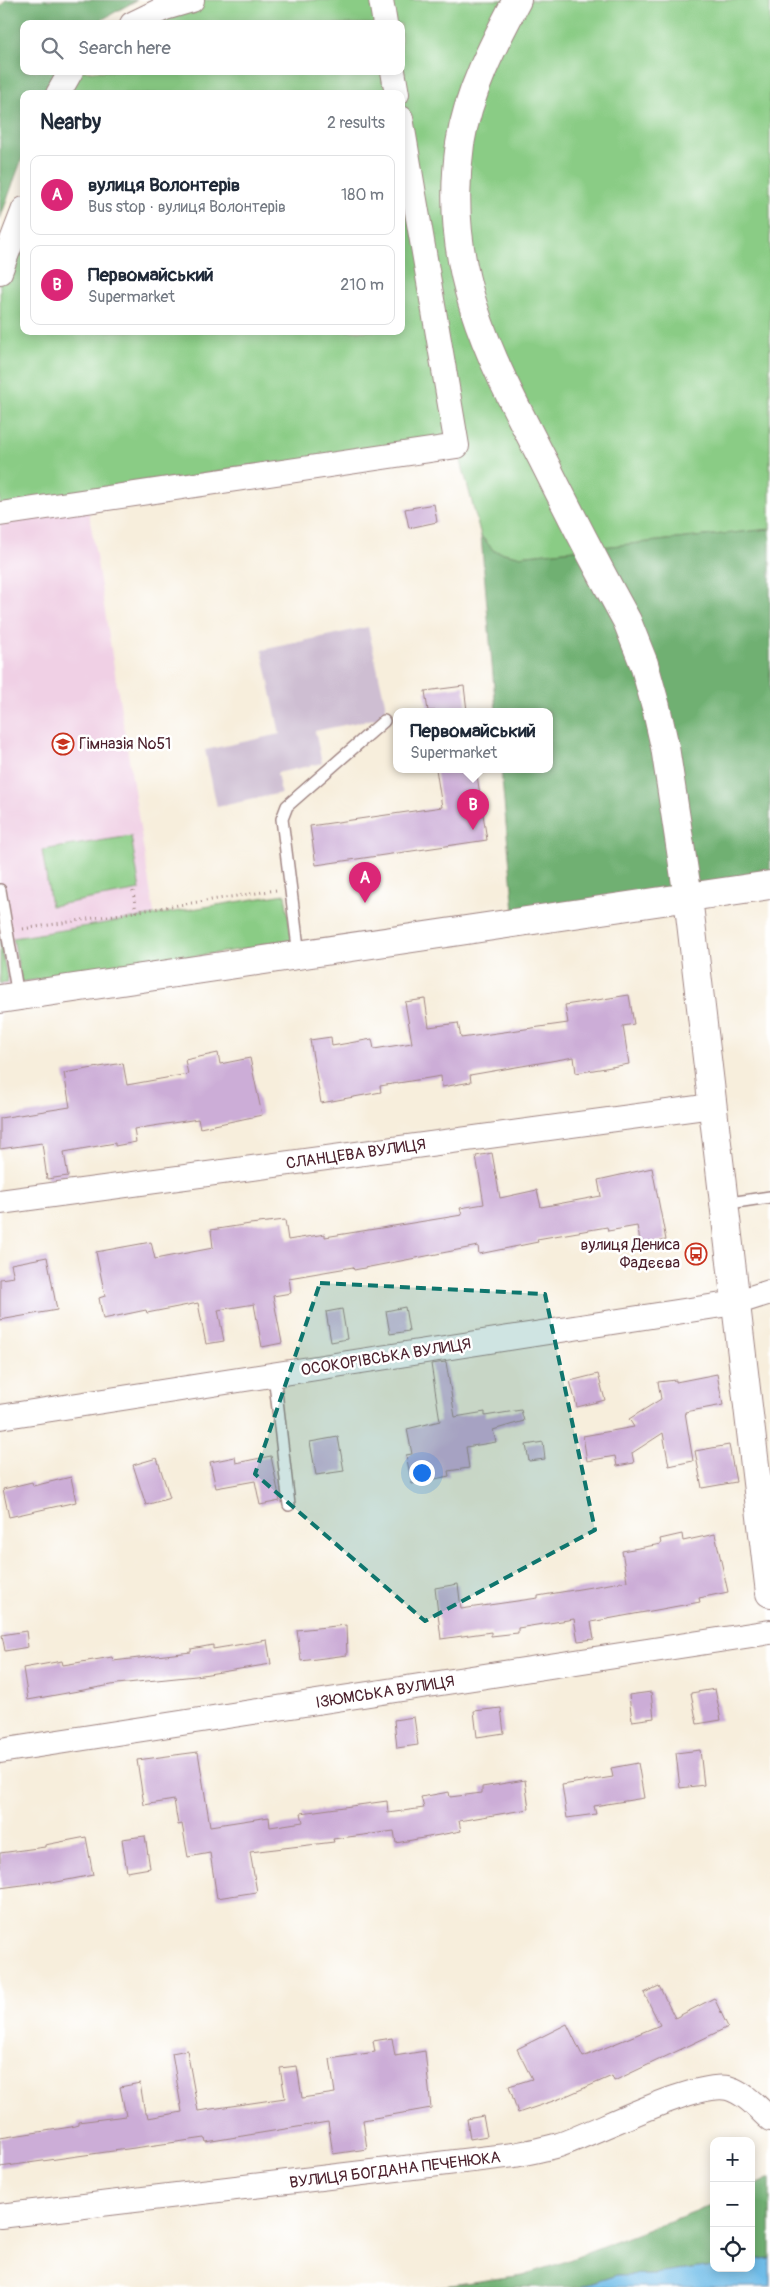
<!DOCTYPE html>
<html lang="en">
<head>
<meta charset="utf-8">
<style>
	:root { --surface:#fff; --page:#f6f6f7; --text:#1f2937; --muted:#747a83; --line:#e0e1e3; --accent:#db2777 }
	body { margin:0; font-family:Pangolin,sans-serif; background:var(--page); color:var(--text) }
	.controls { position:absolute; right:15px; bottom:15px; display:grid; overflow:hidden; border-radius:10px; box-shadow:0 2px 12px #0003 }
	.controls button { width:45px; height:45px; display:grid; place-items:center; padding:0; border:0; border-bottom:1px solid var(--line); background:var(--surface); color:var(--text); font:25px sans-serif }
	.you { position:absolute; left:421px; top:1472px; width:18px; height:18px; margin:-12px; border:4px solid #fff; border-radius:50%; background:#1a73e8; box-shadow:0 0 0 8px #1a73e833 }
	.badge { display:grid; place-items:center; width:32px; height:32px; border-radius:50%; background:var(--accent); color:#fff; font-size:16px; font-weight:700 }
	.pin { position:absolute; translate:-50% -41px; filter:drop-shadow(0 1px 2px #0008) }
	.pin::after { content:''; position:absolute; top:26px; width:18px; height:15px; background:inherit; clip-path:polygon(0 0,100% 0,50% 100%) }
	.popup { position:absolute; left:393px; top:708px; width:160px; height:65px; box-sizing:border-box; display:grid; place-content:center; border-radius:10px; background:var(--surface); filter:drop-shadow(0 1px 4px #0005); font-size:16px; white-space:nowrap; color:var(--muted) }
	.popup b { font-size:19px; color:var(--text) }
	.popup::after { content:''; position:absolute; left:50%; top:100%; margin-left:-10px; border:10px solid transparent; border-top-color:var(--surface) }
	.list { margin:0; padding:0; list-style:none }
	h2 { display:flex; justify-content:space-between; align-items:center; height:65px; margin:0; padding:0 20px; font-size:21px }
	h2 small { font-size:16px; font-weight:400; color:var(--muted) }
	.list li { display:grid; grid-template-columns:32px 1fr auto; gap:15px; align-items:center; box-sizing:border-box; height:80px; margin:0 10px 10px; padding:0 10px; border:1px solid var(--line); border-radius:10px }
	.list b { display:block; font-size:19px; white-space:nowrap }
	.list p { margin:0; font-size:16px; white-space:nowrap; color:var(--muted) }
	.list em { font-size:16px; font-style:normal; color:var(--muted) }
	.icon { flex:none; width:28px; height:28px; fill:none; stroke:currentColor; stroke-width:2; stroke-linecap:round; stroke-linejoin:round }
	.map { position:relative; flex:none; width:770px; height:2287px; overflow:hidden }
	.search { position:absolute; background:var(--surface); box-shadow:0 2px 12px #0003; left:20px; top:20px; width:385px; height:55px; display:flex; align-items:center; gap:12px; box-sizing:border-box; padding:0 18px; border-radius:10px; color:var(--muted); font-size:19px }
	.panel { position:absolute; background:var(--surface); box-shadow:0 2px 12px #0003; left:20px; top:90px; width:385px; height:245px; border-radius:10px }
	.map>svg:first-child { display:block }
</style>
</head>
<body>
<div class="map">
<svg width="770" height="2287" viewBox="0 0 770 2287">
	<rect width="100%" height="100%" fill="#fff"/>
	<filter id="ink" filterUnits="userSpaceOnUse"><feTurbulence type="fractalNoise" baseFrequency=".02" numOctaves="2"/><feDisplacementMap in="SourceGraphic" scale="10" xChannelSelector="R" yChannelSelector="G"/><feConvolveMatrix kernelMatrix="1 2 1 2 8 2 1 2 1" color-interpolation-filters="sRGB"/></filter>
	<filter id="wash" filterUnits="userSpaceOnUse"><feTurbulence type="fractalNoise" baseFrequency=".0096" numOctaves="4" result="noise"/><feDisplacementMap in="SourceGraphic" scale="20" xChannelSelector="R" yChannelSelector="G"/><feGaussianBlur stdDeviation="1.12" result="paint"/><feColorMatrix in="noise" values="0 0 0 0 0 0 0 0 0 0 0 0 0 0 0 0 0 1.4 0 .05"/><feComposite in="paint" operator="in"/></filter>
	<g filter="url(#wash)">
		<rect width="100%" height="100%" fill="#f7eedc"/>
		<path fill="#f0d0e5" d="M 87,501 L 164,975 L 0,999 L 0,514 Z"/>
		<path fill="#cebed2" d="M 368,627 L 388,716 L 315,731 L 322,763 L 277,773 L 281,793 L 217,807 L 205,750 L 280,734 L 262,650 Z"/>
		<path fill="#8acc85" stroke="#6a7658" d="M 192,0 L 770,0 L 770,529 L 518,556 L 494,551 L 481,536 L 457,446 L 0,514 L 0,272 L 24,209 L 24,331 L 401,331 L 401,94 L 58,94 L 71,71 L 401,71 L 401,24 L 132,24 Z
			M 131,836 L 140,890 L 51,906 L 42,850 Z
			M 285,894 L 292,942 L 21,982 L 13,938 Z
			M 0,939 L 8,983 L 0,984 Z"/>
		<path fill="#6fb072" stroke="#5c684e" d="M 6,0 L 137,0 L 94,24 L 24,24 L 24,71 L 56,71 L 46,94 L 24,94 L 24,153 L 0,219 L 0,7 Z
			M 770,529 L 770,885 L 515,922 L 501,769 L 549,769 L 549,711 L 496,711 L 481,536 L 494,551 L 518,556 Z
			M 770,2178 L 770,2258 L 751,2260 L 751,2187 Z
			M 714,2204 L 714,2266 L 655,2274 L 617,2275 L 580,2287 L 436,2287 L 522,2275 L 561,2263 Z"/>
		<path fill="#6fbde9" stroke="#5c6e8a" d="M 770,2258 L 770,2287 L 580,2287 L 617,2275 L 655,2274 L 714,2266 L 714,2268 L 751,2268 L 751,2260 Z"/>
		<g id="blocks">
			<path fill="#ccadd7" d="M 434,504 L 437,522 L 409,528 L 405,509 Z
				M 464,686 L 467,711 L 428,711 L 425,691 Z
				M 436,769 L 476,769 L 487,840 L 316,865 L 310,826 L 442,807 Z
				M 629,995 L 634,1024 L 623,1026 L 629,1064 L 576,1073 L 574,1057 L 470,1075 L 471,1082 L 442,1087 L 441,1076 L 380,1086 L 381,1092 L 321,1103 L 310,1040 L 331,1037 L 332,1046 L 372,1039 L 374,1049 L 412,1043 L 405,1002 L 425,999 L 429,1027 L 458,1023 L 461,1038 L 568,1023 L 565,1005 Z
				M 218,1053 L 220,1064 L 250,1058 L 262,1115 L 200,1128 L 198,1119 L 134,1129 L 136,1142 L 115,1146 L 115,1143 L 64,1152 L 68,1176 L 47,1179 L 42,1143 L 0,1149 L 0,1118 L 70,1107 L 64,1073 L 123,1063 L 127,1085 L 188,1074 L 185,1060 Z
				M 492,1153 L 500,1198 L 537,1190 L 541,1207 L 601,1196 L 598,1180 L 652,1168 L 666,1240 L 641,1245 L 637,1226 L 608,1231 L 607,1227 L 537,1239 L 538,1242 L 479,1254 L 478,1246 L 354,1270 L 353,1267 L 289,1278 L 291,1293 L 273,1296 L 282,1343 L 262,1347 L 254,1304 L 218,1310 L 224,1341 L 206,1344 L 198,1303 L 147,1313 L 146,1310 L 103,1319 L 99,1298 L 105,1296 L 96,1252 L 151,1242 L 155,1259 L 213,1248 L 211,1230 L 250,1224 L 285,1220 L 288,1240 L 325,1234 L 325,1237 L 462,1215 L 460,1208 L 484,1204 L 476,1156 Z
				M 47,1257 L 57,1310 L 0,1320 L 0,1279 L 14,1277 L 11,1264 Z
				M 405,1307 L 409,1331 L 390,1334 L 386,1311 Z
				M 342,1309 L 347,1339 L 331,1342 L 326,1312 Z
				M 446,1362 L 455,1417 L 485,1412 L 485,1416 L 521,1410 L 524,1421 L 493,1430 L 496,1442 L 466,1447 L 469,1468 L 448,1471 L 449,1476 L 412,1484 L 406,1455 L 412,1454 L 407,1429 L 440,1421 L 431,1364 Z
				M 598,1374 L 605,1400 L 577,1407 L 570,1381 Z
				M 717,1374 L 723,1405 L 685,1412 L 693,1461 L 669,1466 L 663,1433 L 632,1453 L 634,1463 L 617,1466 L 615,1456 L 587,1461 L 583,1436 L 634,1427 L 629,1419 L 661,1399 L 658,1382 L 676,1380 L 676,1382 Z
				M 338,1437 L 344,1471 L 316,1475 L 310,1442 Z
				M 543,1442 L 545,1459 L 529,1461 L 526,1445 Z
				M 729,1445 L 736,1482 L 702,1488 L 695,1451 Z
				M 271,1456 L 280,1501 L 260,1505 L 255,1481 L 216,1488 L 210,1462 L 235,1457 L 236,1463 Z
				M 157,1458 L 170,1498 L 146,1505 L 133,1465 Z
				M 71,1477 L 76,1502 L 9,1517 L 3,1489 L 32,1482 L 33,1486 Z
				M 682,1534 L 683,1541 L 715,1534 L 728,1592 L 699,1598 L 700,1602 L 591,1622 L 594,1639 L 578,1641 L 574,1619 L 518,1628 L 518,1633 L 491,1636 L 491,1632 L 441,1639 L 435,1588 L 458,1584 L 461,1609 L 538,1598 L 538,1596 L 627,1581 L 622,1551 L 661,1544 L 660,1539 Z
				M 346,1625 L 347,1655 L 301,1661 L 297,1630 Z
				M 26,1631 L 28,1647 L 5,1651 L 2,1635 Z
				M 267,1640 L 271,1664 L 196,1676 L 117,1684 L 28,1700 L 23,1668 L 62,1661 L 63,1665 L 112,1657 L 113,1661 L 191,1652 L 191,1649 L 213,1645 L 213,1649 Z
				M 715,1689 L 721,1720 L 697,1724 L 691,1693 Z
				M 651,1692 L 654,1718 L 632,1721 L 629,1695 Z
				M 501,1708 L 504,1733 L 477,1737 L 474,1711 Z
				M 414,1717 L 418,1745 L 397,1748 L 394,1720 Z
				M 700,1750 L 704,1785 L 680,1788 L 676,1753 Z
				M 198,1752 L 210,1826 L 269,1817 L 270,1827 L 303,1822 L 301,1813 L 387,1801 L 388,1813 L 424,1808 L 421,1797 L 449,1792 L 450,1797 L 482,1793 L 482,1787 L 525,1780 L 529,1809 L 459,1821 L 461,1831 L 396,1843 L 394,1831 L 333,1839 L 334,1842 L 250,1852 L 257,1892 L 217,1898 L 210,1853 L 188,1857 L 182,1824 L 178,1825 L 174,1800 L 144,1805 L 137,1760 Z
				M 638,1763 L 644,1798 L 594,1806 L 596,1814 L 567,1818 L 562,1785 L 613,1777 L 611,1768 Z
				M 145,1836 L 150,1868 L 127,1872 L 122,1839 Z
				M 86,1837 L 93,1875 L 52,1883 L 52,1881 L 0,1888 L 0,1853 L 45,1847 L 45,1845 Z
				M 659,1986 L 675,2018 L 714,1998 L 728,2027 L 614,2081 L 612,2076 L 559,2099 L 518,2113 L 509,2086 L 532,2079 L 517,2049 L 567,2024 L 583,2057 L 660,2025 L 644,1993 Z
				M 392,2038 L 395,2056 L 425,2051 L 431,2108 L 363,2120 L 367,2149 L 333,2154 L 328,2122 L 206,2142 L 205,2138 L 0,2167 L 0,2138 L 71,2127 L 78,2125 L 78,2122 L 126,2116 L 120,2087 L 140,2083 L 145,2113 L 147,2113 L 148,2118 L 182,2112 L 172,2053 L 187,2050 L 198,2111 L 285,2098 L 280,2068 L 297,2066 L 302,2098 L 335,2093 L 330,2059 L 375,2052 L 373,2041 Z
				M 483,2116 L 487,2136 L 470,2139 L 467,2119 Z"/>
		</g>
	</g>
	<g filter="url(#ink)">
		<use href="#blocks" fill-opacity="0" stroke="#a08684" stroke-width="1"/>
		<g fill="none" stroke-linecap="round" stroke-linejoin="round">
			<g stroke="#a08684" stroke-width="14">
				<path id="lane" d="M 0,890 L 18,996
					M 299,955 L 282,819 L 287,806 L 384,721
					M 723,1204 L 770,1197
					M 274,1374 L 289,1505"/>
			</g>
			<g stroke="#a08684" stroke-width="26">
				<path id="street" d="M 381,0 L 385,24
					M 132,24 L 165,8 L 192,0
					M 393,71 L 397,94
					M 58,94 L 71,71
					M 0,272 L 24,209
					M 0,514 L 457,446 L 401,118
					M 0,1202 L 712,1106
					M 0,1417 L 735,1303 L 770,1292
					M 0,1751 L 770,1632
					M 0,2216 L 514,2155 C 529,2152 545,2149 559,2145 C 595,2133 695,2081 728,2088 C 745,2093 757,2107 770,2119"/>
			</g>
			<g stroke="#a08684" stroke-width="30">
				<path id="secondary" d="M 517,0 C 493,45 468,93 460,144 C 442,268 488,354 543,460 C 570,514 598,568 627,621 L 644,664 L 656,707 L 665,747 L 688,897 L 770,1593
					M 0,999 L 770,885"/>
			</g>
			<path stroke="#a08684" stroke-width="3" stroke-dasharray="1 4" stroke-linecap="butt" d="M 133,891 L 136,912
				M 23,929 L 276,890"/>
			<use href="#lane" stroke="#fff" stroke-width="11"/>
			<use href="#street" stroke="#fff" stroke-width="24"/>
			<use href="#secondary" stroke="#fff" stroke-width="28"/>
		</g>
	</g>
	<path fill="#0f766e" fill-opacity="0.2" stroke="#0f766e" stroke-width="4" stroke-dasharray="10 6" stroke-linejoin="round" d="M 320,1283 L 545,1294 L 595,1530 L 425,1621 L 255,1474 Z"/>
	<defs>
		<g id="school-ring" transform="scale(1.125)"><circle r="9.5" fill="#fff" stroke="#c8321e" stroke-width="1.5"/><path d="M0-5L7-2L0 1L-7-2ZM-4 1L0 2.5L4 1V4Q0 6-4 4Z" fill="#c8321e"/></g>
		<g id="bus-ring" transform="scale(1.125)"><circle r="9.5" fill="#fff" stroke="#c8321e" stroke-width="1.5"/><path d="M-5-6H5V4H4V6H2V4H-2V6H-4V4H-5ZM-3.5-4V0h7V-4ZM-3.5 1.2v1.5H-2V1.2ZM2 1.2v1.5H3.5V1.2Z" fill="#c8321e"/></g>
	</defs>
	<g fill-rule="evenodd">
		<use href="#school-ring" x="63" y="744"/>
		<use href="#bus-ring" x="696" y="1254"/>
	</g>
	<g text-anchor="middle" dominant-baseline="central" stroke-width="5" stroke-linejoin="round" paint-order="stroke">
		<g font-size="16" fill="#4a1f2b" stroke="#fff" text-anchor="start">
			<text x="79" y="744">Гімназія №51</text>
			<text x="680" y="1245" text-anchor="end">вулиця Дениса<tspan x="680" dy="18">Фадєєва</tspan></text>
		</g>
		<g font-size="16" fill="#4a1f2b" stroke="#fff">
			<text transform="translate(356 1154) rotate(-8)">СЛАНЦЕВА ВУЛИЦЯ</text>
			<text transform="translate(386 1357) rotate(-9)">ОСОКОРІВСЬКА ВУЛИЦЯ</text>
			<text transform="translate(385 1692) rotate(-9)">ІЗЮМСЬКА ВУЛИЦЯ</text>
			<text transform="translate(395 2170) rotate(-7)">ВУЛИЦЯ БОГДАНА ПЕЧЕНЮКА</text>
		</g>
	</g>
</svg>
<div class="controls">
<button>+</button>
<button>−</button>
<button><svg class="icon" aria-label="locate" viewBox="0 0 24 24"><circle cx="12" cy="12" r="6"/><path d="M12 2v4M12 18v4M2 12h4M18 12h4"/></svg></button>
</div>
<div class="you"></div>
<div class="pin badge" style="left:365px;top:903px">A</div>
<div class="pin badge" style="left:473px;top:830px">B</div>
<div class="popup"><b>Первомайський</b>Supermarket</div>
<div class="search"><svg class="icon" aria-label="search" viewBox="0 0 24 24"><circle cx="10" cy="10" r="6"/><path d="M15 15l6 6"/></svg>Search here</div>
<section class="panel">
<h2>Nearby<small>2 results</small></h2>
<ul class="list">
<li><span class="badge">A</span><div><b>вулиця Волонтерів</b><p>Bus stop · вулиця Волонтерів</p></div><em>180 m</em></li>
<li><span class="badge">B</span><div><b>Первомайський</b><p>Supermarket</p></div><em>210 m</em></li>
</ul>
</section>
</div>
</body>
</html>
